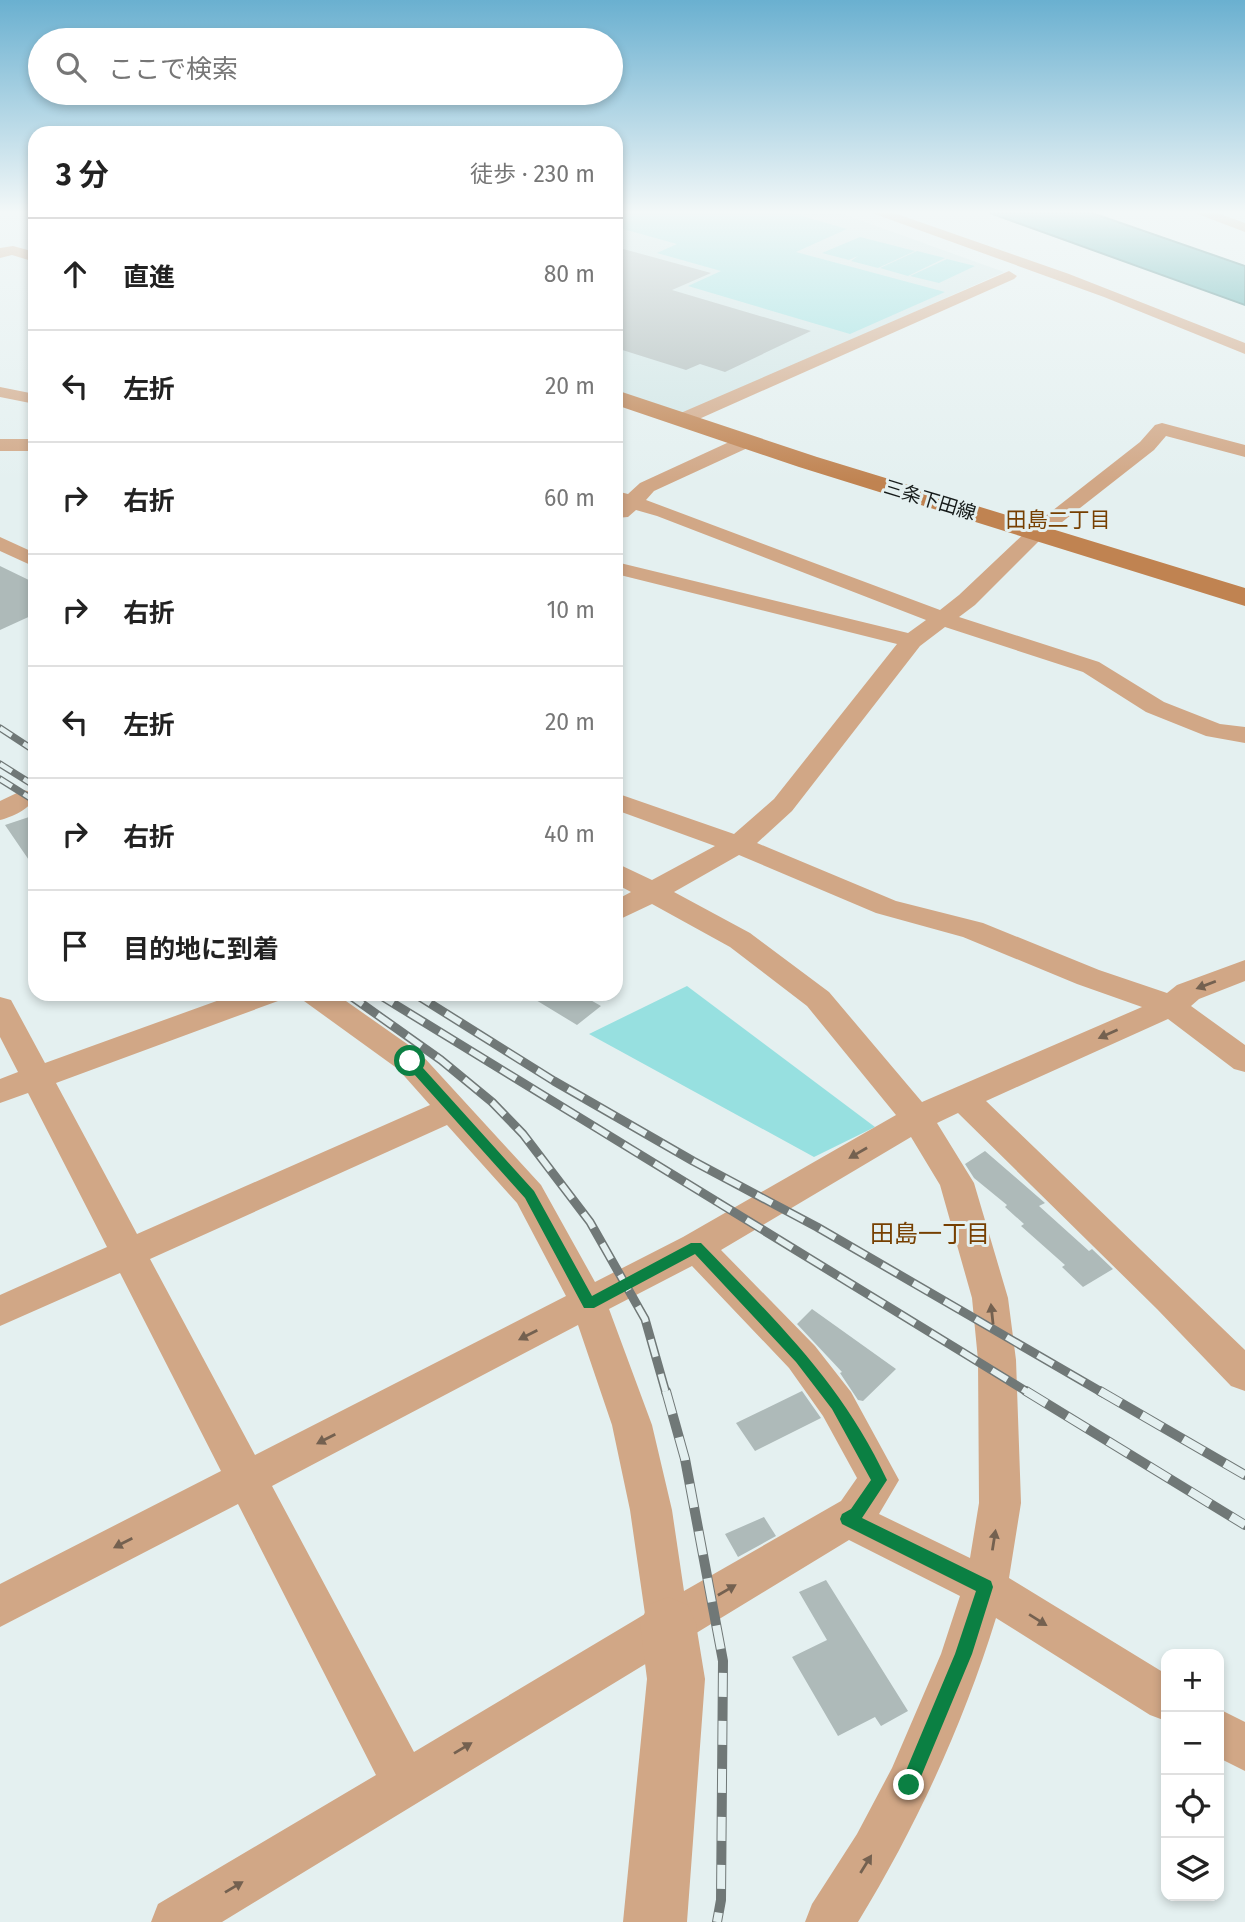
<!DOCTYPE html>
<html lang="ja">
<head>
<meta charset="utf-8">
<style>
	:root { --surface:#fff; --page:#f2f2f2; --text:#222; --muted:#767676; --line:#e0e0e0 }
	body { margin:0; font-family:"Fira Sans","Noto Sans JP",sans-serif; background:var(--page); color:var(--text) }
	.controls { position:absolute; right:21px; bottom:21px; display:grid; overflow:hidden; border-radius:14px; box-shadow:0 4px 10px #0003 }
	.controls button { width:63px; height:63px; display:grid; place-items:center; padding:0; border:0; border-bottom:2px solid var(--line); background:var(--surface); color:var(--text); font:35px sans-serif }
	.stop { position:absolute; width:21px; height:21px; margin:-16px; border:5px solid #0b8043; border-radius:50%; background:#fff }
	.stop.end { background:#0b8043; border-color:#fff; box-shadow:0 2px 7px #0008 }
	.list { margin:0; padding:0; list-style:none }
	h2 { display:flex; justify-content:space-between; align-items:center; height:91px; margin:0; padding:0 28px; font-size:30px }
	h2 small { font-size:23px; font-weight:400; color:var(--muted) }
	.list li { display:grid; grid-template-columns:46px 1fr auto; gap:21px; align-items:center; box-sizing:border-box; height:112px; padding:0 28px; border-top:2px solid var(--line) }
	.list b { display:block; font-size:26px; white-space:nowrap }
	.list em { font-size:23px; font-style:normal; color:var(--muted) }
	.icon { flex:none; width:38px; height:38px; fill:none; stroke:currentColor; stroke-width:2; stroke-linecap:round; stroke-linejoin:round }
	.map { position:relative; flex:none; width:1245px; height:1922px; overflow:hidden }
	.search { position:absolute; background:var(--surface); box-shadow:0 4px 10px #0003; left:28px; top:28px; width:595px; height:77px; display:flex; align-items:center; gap:18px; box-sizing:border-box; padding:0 24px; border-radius:38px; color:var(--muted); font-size:26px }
	.panel { position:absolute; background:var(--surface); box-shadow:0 4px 10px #0003; left:28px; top:126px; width:595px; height:875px; border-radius:21px }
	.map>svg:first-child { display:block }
</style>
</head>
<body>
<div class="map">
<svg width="1245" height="1922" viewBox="0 0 1245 1922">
	<rect width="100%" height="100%" fill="#e4f0f0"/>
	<path fill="#d1e6e6" d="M 616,213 L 840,213 L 1004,272 L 684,415 L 616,391 Z"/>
	<path fill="#97e0e0" d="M 627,213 L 792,213 L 847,229 L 796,252 L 945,292 L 850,334 L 688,286 L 721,271 L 657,253 L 677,244 L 616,227 L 616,218 Z
		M 860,237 L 915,251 L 878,268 L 851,261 L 858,256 L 849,260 L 822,253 Z
		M 917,251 L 945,258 L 908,276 L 880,268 Z
		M 947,259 L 975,266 L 939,283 L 910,276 Z
		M 687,986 L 875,1127 L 814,1157 L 589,1034 Z"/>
	<path fill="#4eabab" stroke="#3d8080" stroke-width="2" d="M 990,213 L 1092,213 L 1245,266 L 1245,305 Z"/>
	<path fill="#aebab9" d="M 616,247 L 711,273 L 672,290 L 811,331 L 725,372 L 700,364 L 686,370 L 616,348 Z
		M 0,566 L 35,583 L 35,614 L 0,630 Z
		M 35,815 L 35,869 L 5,825 Z
		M 526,994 L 580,994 L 601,1006 L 577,1025 Z
		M 985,1151 L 1045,1203 L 1039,1206 L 1089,1251 L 1092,1249 L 1113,1269 L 1083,1287 L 1062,1267 L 1065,1265 L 1021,1226 L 1024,1224 L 1005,1207 L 1007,1205 L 974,1178 L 965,1164 Z
		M 812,1309 L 896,1369 L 863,1401 L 858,1400 L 840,1373 L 842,1372 L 797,1324 Z
		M 802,1391 L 821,1418 L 755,1451 L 736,1423 Z
		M 764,1517 L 776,1536 L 738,1557 L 725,1534 Z
		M 826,1580 L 908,1711 L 881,1726 L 875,1717 L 838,1736 L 792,1657 L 827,1640 L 799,1592 Z"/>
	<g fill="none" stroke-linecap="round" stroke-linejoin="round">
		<path fill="#d1a786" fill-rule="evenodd" d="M 872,213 L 894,213 L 1069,274 L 1245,343 L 1245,354 L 1104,297 Z
			M 1195,213 L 1217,213 L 1245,223 L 1245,232 Z
			M 13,246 L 35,252 L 35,262 L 12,255 L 0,258 L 0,248 Z
			M 1009,271 L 1017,276 L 1014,279 L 690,423 L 676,423 L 674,419 L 676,415 Z
			M 0,387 L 35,394 L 35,404 L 0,397 Z
			M 1162,423 L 1245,445 L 1245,457 L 1166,436 L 1154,450 L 1043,537 L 975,605 L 959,617 L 1099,662 L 1164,702 L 1220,724 L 1245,727 L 1245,743 L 1206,736 L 1146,712 L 1083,672 L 945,627 L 920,646 L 792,811 L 757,843 L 896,901 L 983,923 L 1099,970 L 1167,993 L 1177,985 L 1245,960 L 1245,981 L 1199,999 L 1191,1006 L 1245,1045 L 1245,1072 L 1234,1069 L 1168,1019 L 986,1101 L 1245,1350 L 1245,1391 L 1231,1386 L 1157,1309 L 958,1113 L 937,1123 L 974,1183 L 1008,1298 L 1016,1360 L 1021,1503 L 1009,1578 L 1166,1674 L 1166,1721 L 1150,1715 L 996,1618 C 963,1725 916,1827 858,1922 L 805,1922 L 812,1904 L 857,1834 L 892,1768 L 941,1654 L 960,1596 L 849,1540 L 222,1922 L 151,1922 L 158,1904 L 376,1775 L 238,1504 L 0,1627 L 0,1584 L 221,1471 L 120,1273 L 0,1326 L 0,1295 L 107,1247 L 28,1093 L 0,1103 L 0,1079 L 18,1072 L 0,1037 L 0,997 L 11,1000 L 45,1063 L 236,994 L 282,994 L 278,1001 L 56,1083 L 137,1234 L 430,1105 L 398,1069 L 304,1001 L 300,994 L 336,994 L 420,1053 L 541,1185 L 595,1282 L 683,1237 L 896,1115 L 807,1006 L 730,947 L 652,904 L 616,921 L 616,900 L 631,892 L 616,884 L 616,863 L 652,880 L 715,846 L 616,810 L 616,793 L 734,834 L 774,799 L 897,644 L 616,574 L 616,562 L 908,633 L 926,620 L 657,516 L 636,510 L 628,517 L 616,518 L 618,504 L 616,503 L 616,491 L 628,494 L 640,483 L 740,437 L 754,437 L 756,441 L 754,445 L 654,491 L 646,500 L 940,610 L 959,595 L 1029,529 L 1140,442 L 1155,425 ZM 739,855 L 876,913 L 963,937 L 1077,984 L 1142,1007 L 922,1102 L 829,992 L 750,933 L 674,892 ZM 447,1125 L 517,1203 L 566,1296 L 255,1455 L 150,1259 ZM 911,1137 L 940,1185 L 972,1298 L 978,1360 L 979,1503 L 970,1558 L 879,1514 L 899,1480 L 851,1392 L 815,1346 L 721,1250 ZM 692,1266 L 789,1368 L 823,1416 L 857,1478 L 841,1501 L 684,1591 L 672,1510 L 652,1425 L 609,1309 ZM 578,1325 L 612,1425 L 630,1510 L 645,1614 L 414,1752 L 272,1486 Z
			M 0,439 L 35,439 L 35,451 L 0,451 Z
			M 0,537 L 35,553 L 35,567 L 0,551 Z
			M 23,790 L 32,792 L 35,796 C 31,809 12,817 0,820 L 0,801 Z
			M 1219,1709 L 1245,1722 L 1245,1771 L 1219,1758 Z"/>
		<path fill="#d1a786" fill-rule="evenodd" d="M 668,1597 L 688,1605 L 696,1624 L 705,1679 L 687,1922 L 623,1922 L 647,1679 L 640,1624 L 648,1605 Z"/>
		<path fill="#c08351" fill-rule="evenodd" d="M 616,390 L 817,457 L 1245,588 L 1245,606 L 799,467 L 616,405 Z"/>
		<g stroke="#707877" stroke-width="7">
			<path id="rail-far2" d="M 0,728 L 35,751
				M 0,764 L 35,786
				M 0,779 L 35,801"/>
		</g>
		<g stroke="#707877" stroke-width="9">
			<path id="rail-far1" d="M 348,994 L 441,1060 L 492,1102 L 523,1134 L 590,1222 L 645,1319 L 666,1393
				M 378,994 L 1029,1393
				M 415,994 L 554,1081 L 693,1161 L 817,1227 L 1103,1393"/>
		</g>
		<g stroke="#707877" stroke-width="10">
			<path id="rail" d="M 666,1391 L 685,1459 L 723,1661 L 721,1900 L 717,1922
				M 1026,1391 L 1245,1525
				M 1100,1391 L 1245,1475"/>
		</g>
		<use href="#rail-far2" stroke="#e4f0f0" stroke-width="4.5" stroke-dasharray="14" stroke-linecap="butt"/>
		<use href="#rail-far1" stroke="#e4f0f0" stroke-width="6" stroke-dasharray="18" stroke-linecap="butt"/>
		<use href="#rail" stroke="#e4f0f0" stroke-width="8" stroke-dasharray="24" stroke-linecap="butt"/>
	</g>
	<defs><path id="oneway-solid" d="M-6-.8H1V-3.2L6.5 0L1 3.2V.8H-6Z" transform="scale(1.75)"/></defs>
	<g fill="#746150">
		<use href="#oneway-solid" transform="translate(1206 985) rotate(159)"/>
		<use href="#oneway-solid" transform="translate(1108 1034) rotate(156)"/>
		<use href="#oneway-solid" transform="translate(858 1153) rotate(150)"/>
		<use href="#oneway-solid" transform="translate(992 1314) rotate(-96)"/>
		<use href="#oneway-solid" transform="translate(528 1335) rotate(153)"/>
		<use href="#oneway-solid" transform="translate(326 1439) rotate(153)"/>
		<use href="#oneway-solid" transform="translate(994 1540) rotate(-81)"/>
		<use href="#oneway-solid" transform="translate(123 1543) rotate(153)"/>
		<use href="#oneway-solid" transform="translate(727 1590) rotate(-30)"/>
		<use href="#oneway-solid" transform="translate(1038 1620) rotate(32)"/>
		<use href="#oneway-solid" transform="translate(463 1748) rotate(-31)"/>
		<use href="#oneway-solid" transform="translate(866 1864) rotate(-58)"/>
		<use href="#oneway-solid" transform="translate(234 1887) rotate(-31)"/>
	</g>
	<linearGradient id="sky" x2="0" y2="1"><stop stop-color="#6ab0d0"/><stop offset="0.44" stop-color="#f3f8f8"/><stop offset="1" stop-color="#f3f8f8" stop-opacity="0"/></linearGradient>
	<rect width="1245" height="482" fill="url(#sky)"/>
	<path fill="#0b8043" d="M 410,1057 L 414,1058 L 534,1191 L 592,1296 L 691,1243 L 701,1243 C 774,1319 842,1383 887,1480 L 862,1518 L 991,1581 L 993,1587 L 972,1654 L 915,1791 L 909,1794 L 902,1791 L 900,1785 L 955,1654 L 976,1591 L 842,1524 L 840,1519 L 842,1514 L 851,1509 L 871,1480 L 832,1409 L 796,1362 L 695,1254 L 594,1308 L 584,1308 L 525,1198 L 405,1064 L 403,1061 Z"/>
	<g text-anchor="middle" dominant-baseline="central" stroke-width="6" stroke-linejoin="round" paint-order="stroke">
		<g font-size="19" fill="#161b1a" stroke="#e4f0f0">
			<text transform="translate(930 500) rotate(17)">三条下田線</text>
		</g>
		<g font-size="21" fill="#763f01" stroke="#e4f0f0">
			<text x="1058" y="520">田島二丁目</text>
		</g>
		<g font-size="24" fill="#763f01" stroke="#e4f0f0">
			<text x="930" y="1234">田島一丁目</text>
		</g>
	</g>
</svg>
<div class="controls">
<button>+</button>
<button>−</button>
<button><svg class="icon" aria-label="locate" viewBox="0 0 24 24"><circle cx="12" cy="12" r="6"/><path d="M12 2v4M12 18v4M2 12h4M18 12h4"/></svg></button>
<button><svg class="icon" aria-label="layers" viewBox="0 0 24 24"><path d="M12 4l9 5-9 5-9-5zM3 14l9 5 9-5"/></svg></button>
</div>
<div class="stop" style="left:410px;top:1061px"></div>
<div class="stop end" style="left:909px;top:1785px"></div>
<div class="search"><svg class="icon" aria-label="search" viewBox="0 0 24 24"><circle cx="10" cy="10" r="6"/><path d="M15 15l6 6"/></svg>ここで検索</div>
<section class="panel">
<h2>3 分<small>徒歩 · 230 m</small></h2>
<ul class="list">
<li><svg class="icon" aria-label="ahead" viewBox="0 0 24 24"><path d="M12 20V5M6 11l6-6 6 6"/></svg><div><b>直進</b></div><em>80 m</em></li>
<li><svg class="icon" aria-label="left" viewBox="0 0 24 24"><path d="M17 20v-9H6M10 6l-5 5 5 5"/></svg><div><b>左折</b></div><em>20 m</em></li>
<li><svg class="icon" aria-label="right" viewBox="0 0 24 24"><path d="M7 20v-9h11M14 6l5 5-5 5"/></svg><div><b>右折</b></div><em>60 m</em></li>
<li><svg class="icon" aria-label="right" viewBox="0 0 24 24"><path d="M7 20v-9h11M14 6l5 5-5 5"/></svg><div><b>右折</b></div><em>10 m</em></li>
<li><svg class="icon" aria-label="left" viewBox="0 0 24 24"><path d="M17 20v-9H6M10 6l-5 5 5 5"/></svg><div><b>左折</b></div><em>20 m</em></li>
<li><svg class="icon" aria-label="right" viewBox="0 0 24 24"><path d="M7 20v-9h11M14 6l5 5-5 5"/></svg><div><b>右折</b></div><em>40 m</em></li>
<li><svg class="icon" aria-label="arrive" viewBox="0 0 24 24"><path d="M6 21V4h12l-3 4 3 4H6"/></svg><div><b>目的地に到着</b></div></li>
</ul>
</section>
</div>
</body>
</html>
